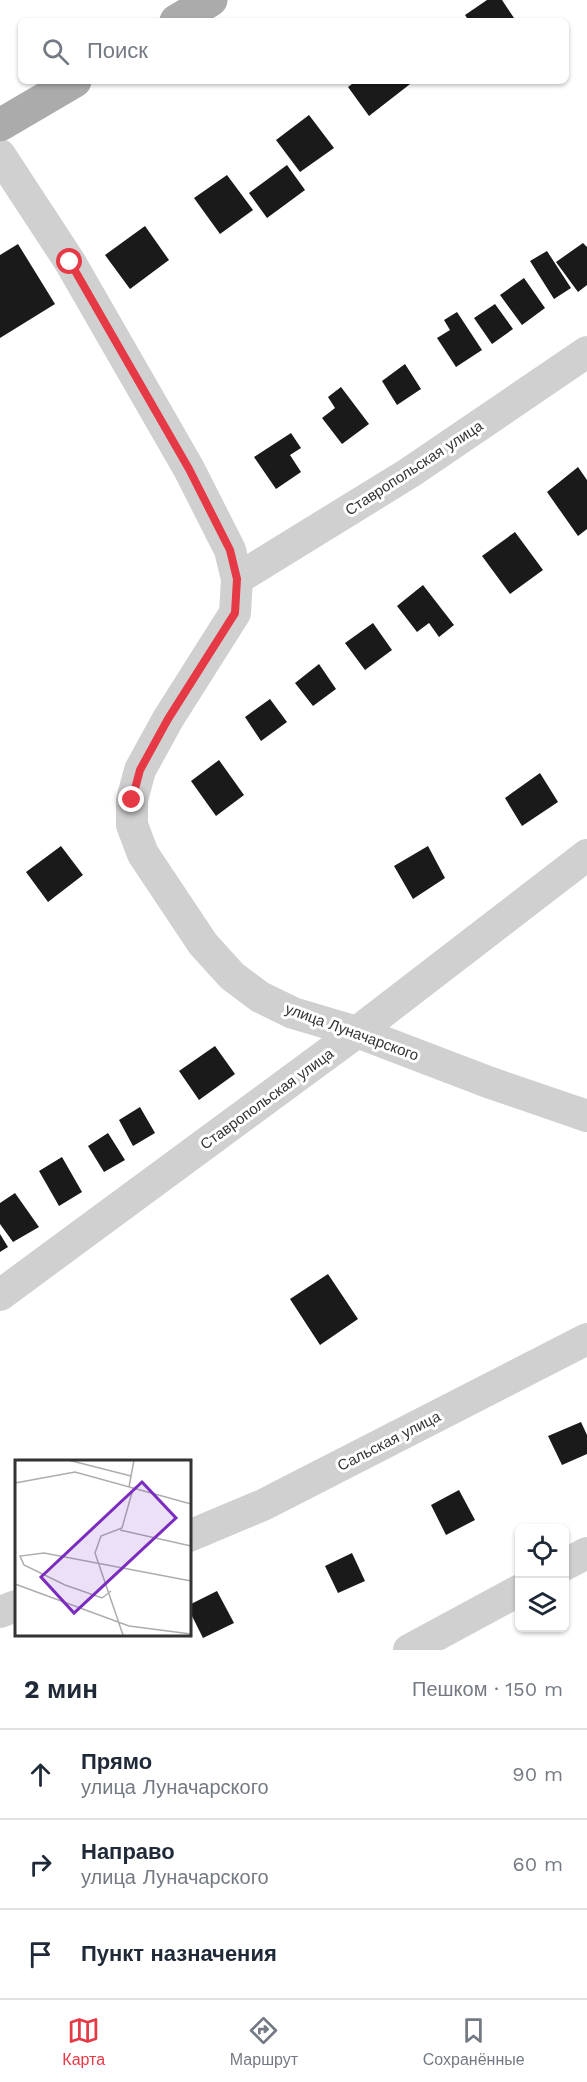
<!DOCTYPE html>
<html lang="ru">
<head>
<meta charset="utf-8">
<style>
	:root { --surface:#fff; --page:#f2f2f3; --text:#1f2937; --muted:#747a83; --line:#e0e1e3; --accent:#e63946 }
	body { margin:0; font-family:"Work Sans",sans-serif; background:var(--page); color:var(--text) }
	.controls { position:absolute; right:18px; bottom:18px; display:grid; overflow:hidden; border-radius:9px; box-shadow:0 2px 4px #0004 }
	.controls button { width:54px; height:54px; display:grid; place-items:center; padding:0; border:0; border-bottom:2px solid var(--line); background:var(--surface); color:var(--text); font:30px sans-serif }
	.stop { position:absolute; width:18px; height:18px; margin:-14px; border:4px solid #e63946; border-radius:50%; background:#fff }
	.stop.end { background:#e63946; border-color:#fff; box-shadow:0 2px 6px #0008 }
	.list { margin:0; padding:0; list-style:none }
	h2 { display:flex; justify-content:space-between; align-items:center; height:78px; margin:0; padding:0 24px; font-size:26px }
	h2 small { font-size:20px; font-weight:400; color:var(--muted) }
	.list li { display:grid; grid-template-columns:39px 1fr auto; gap:18px; align-items:center; box-sizing:border-box; height:90px; padding:0 24px; border-top:2px solid var(--line) }
	.list b { display:block; font-size:22px; white-space:nowrap }
	.list p { margin:0; font-size:20px; white-space:nowrap; color:var(--muted) }
	.list em { font-size:20px; font-style:normal; color:var(--muted) }
	.icon { flex:none; width:33px; height:33px; fill:none; stroke:currentColor; stroke-width:2; stroke-linecap:round; stroke-linejoin:round }
	.map { position:relative; flex:none; width:587px; height:1650px; overflow:hidden }
	.search { position:absolute; background:var(--surface); box-shadow:0 2px 4px #0004; left:18px; right:18px; top:18px; height:66px; display:flex; align-items:center; gap:15px; box-sizing:border-box; padding:0 21px; border-radius:9px; color:var(--muted); font-size:22px }
	.sheet { height:348px; background:var(--surface) }
	nav { display:flex; justify-content:space-around; align-items:center; box-sizing:border-box; height:84px; border-top:2px solid var(--line); background:var(--surface); font-size:16px; color:var(--muted) }
	nav a { display:grid; justify-items:center; gap:3px }
	nav .on { color:var(--accent) }
	.map>svg:first-child { display:block }
</style>
</head>
<body>
<div class="map">
<svg width="587" height="1650" viewBox="0 0 587 1650">
	<rect width="100%" height="100%" fill="#fff"/>
	<path fill="#1a1a1a" d="M 487,0 L 502,0 L 516,21 L 469,21 L 465,15 Z
		M 356,81 L 414,81 L 369,116 L 348,87 Z
		M 309,115 L 334,148 L 300,172 L 276,140 Z
		M 287,165 L 305,190 L 267,218 L 249,193 Z
		M 227,175 L 253,210 L 220,234 L 194,198 Z
		M 145,226 L 169,260 L 130,289 L 105,255 Z
		M 583,243 L 587,247 L 587,285 L 578,292 L 556,262 Z
		M 18,244 L 55,304 L 0,338 L 0,255 Z
		M 547,251 L 571,288 L 554,299 L 530,261 Z
		M 524,278 L 545,308 L 522,325 L 500,295 Z
		M 495,304 L 513,329 L 492,344 L 474,318 Z
		M 457,312 L 482,350 L 456,367 L 437,338 L 450,330 L 444,320 Z
		M 405,364 L 421,389 L 397,405 L 382,381 Z
		M 341,387 L 369,424 L 342,444 L 322,418 L 335,408 L 328,397 Z
		M 291,433 L 301,448 L 290,455 L 301,472 L 276,489 L 254,457 Z
		M 578,467 L 587,480 L 587,529 L 578,536 L 547,492 Z
		M 515,532 L 543,570 L 510,594 L 482,556 Z
		M 423,585 L 454,625 L 439,637 L 429,623 L 417,632 L 397,606 Z
		M 373,623 L 392,650 L 365,670 L 345,643 Z
		M 319,664 L 336,689 L 313,706 L 295,683 Z
		M 270,699 L 287,722 L 261,741 L 245,717 Z
		M 219,760 L 244,795 L 216,816 L 191,781 Z
		M 540,773 L 558,802 L 522,826 L 505,798 Z
		M 61,846 L 83,875 L 48,902 L 26,872 Z
		M 428,846 L 445,878 L 413,899 L 394,866 Z
		M 215,1046 L 235,1074 L 199,1100 L 179,1071 Z
		M 140,1107 L 155,1133 L 133,1146 L 119,1120 Z
		M 108,1133 L 125,1160 L 104,1172 L 88,1146 Z
		M 62,1157 L 82,1192 L 59,1206 L 39,1171 Z
		M 15,1193 L 39,1227 L 13,1242 L 0,1224 L 0,1203 Z
		M 0,1234 L 8,1247 L 0,1252 Z
		M 328,1274 L 358,1319 L 320,1345 L 290,1299 Z
		M 581,1422 L 587,1435 L 587,1454 L 562,1465 L 548,1436 Z
		M 459,1490 L 475,1520 L 446,1535 L 431,1505 Z
		M 352,1553 L 365,1581 L 338,1593 L 325,1566 Z
		M 217,1591 L 234,1623 L 203,1638 L 189,1610 L 189,1605 Z"/>
	<g fill="none" stroke-linecap="round" stroke-linejoin="round">
		<path stroke="#d0d0d0" stroke-width="32" d="M 0,155 L 70,262 L 189,469 L 230,550 L 237,579 L 235,613 L 168,719 L 140,770 L 132,800 L 132,825 L 143,854 L 203,944 L 232,976 L 260,997 L 293,1013 L 357,1032 L 488,1082 L 587,1116
			M 237,579 L 409,473 L 587,352
			M 0,1295 L 357,1032 L 587,855
			M 189,1536 L 263,1505 L 587,1339
			M 564,1565 L 587,1553
			M 0,1612 L 16,1606
			M 409,1650 L 520,1590"/>
		<path stroke="#ababab" stroke-width="33" d="M 176,21 L 211,0
			M 0,125 L 75,81"/>
	</g>
	<g fill="none" stroke-linecap="round" stroke-linejoin="round">
		<path stroke="#e63946" stroke-width="8" d="M 70,262 L 189,469 L 230,550 L 237,579 L 235,613 L 168,719 L 140,770 L 132,800"/>
	</g>
	<g text-anchor="middle" dominant-baseline="central" stroke-width="6" stroke-linejoin="round" paint-order="stroke">
		<g font-size="15" fill="#333" stroke="#fff">
			<text transform="translate(414 468) rotate(-33)">Ставропольская улица</text>
			<text transform="translate(352 1032) rotate(20)">улица Луначарского</text>
			<text transform="translate(267 1099) rotate(-36)">Ставропольская улица</text>
			<text transform="translate(389 1441) rotate(-27)">Сальская улица</text>
		</g>
	</g>
	<g transform="translate(15 1460)">
		<rect width="176" height="176" fill="#fff"/>
		<path fill="none" stroke="#adadad" stroke-width="1.5" d="M 53,0 L 116,16M 0,23 L 60,12 L 176,44M 114,27 L 119,0M 105,70 L 176,86M 0,124 L 114,166 L 176,174M 96,131 L 87,138 L 50,125 L 9,105 L 5,96 L 29,93 L 176,121M 108,175 L 80,93 L 86,76 L 107,68 L 118,29"/>
		<path fill="#7b2cbf" fill-opacity="0.15" stroke="#7b2cbf" stroke-width="3" d="M 127,22 L 161,58 L 59,153 L 26,117 Z"/>
		<rect width="176" height="176" fill="none" stroke="#333" stroke-width="3"/>
	</g>
</svg>
<div class="controls">
<button><svg class="icon" aria-label="locate" viewBox="0 0 24 24"><circle cx="12" cy="12" r="6"/><path d="M12 2v4M12 18v4M2 12h4M18 12h4"/></svg></button>
<button><svg class="icon" aria-label="layers" viewBox="0 0 24 24"><path d="M12 4l9 5-9 5-9-5zM3 14l9 5 9-5"/></svg></button>
</div>
<div class="stop" style="left:70px;top:262px"></div>
<div class="stop end" style="left:132px;top:800px"></div>
<div class="search"><svg class="icon" aria-label="search" viewBox="0 0 24 24"><circle cx="10" cy="10" r="6"/><path d="M15 15l6 6"/></svg>Поиск</div>
</div>
<section class="sheet">
<h2>2 мин<small>Пешком · 150 m</small></h2>
<ul class="list">
<li><svg class="icon" aria-label="ahead" viewBox="0 0 24 24"><path d="M12 20V5M6 11l6-6 6 6"/></svg><div><b>Прямо</b><p>улица Луначарского</p></div><em>90 m</em></li>
<li><svg class="icon" aria-label="right" viewBox="0 0 24 24"><path d="M7 20v-9h11M14 6l5 5-5 5"/></svg><div><b>Направо</b><p>улица Луначарского</p></div><em>60 m</em></li>
<li><svg class="icon" aria-label="arrive" viewBox="0 0 24 24"><path d="M6 21V4h12l-3 4 3 4H6"/></svg><div><b>Пункт назначения</b></div></li>
</ul>
</section>
<nav>
<a class="on"><svg class="icon" aria-label="map" viewBox="0 0 24 24"><path d="M3 6l6-2 6 2 6-2v14l-6 2-6-2-6 2zM9 4v14M15 6v14"/></svg>Карта</a>
<a><svg class="icon" aria-label="directions" viewBox="0 0 24 24"><path d="M12 3l9 9-9 9-9-9zM9 14v-3h6M13 9l2 2-2 2"/></svg>Маршрут</a>
<a><svg class="icon" aria-label="saved" viewBox="0 0 24 24"><path d="M7 4h10v16l-5-4-5 4z"/></svg>Сохранённые</a>
</nav>
</body>
</html>
